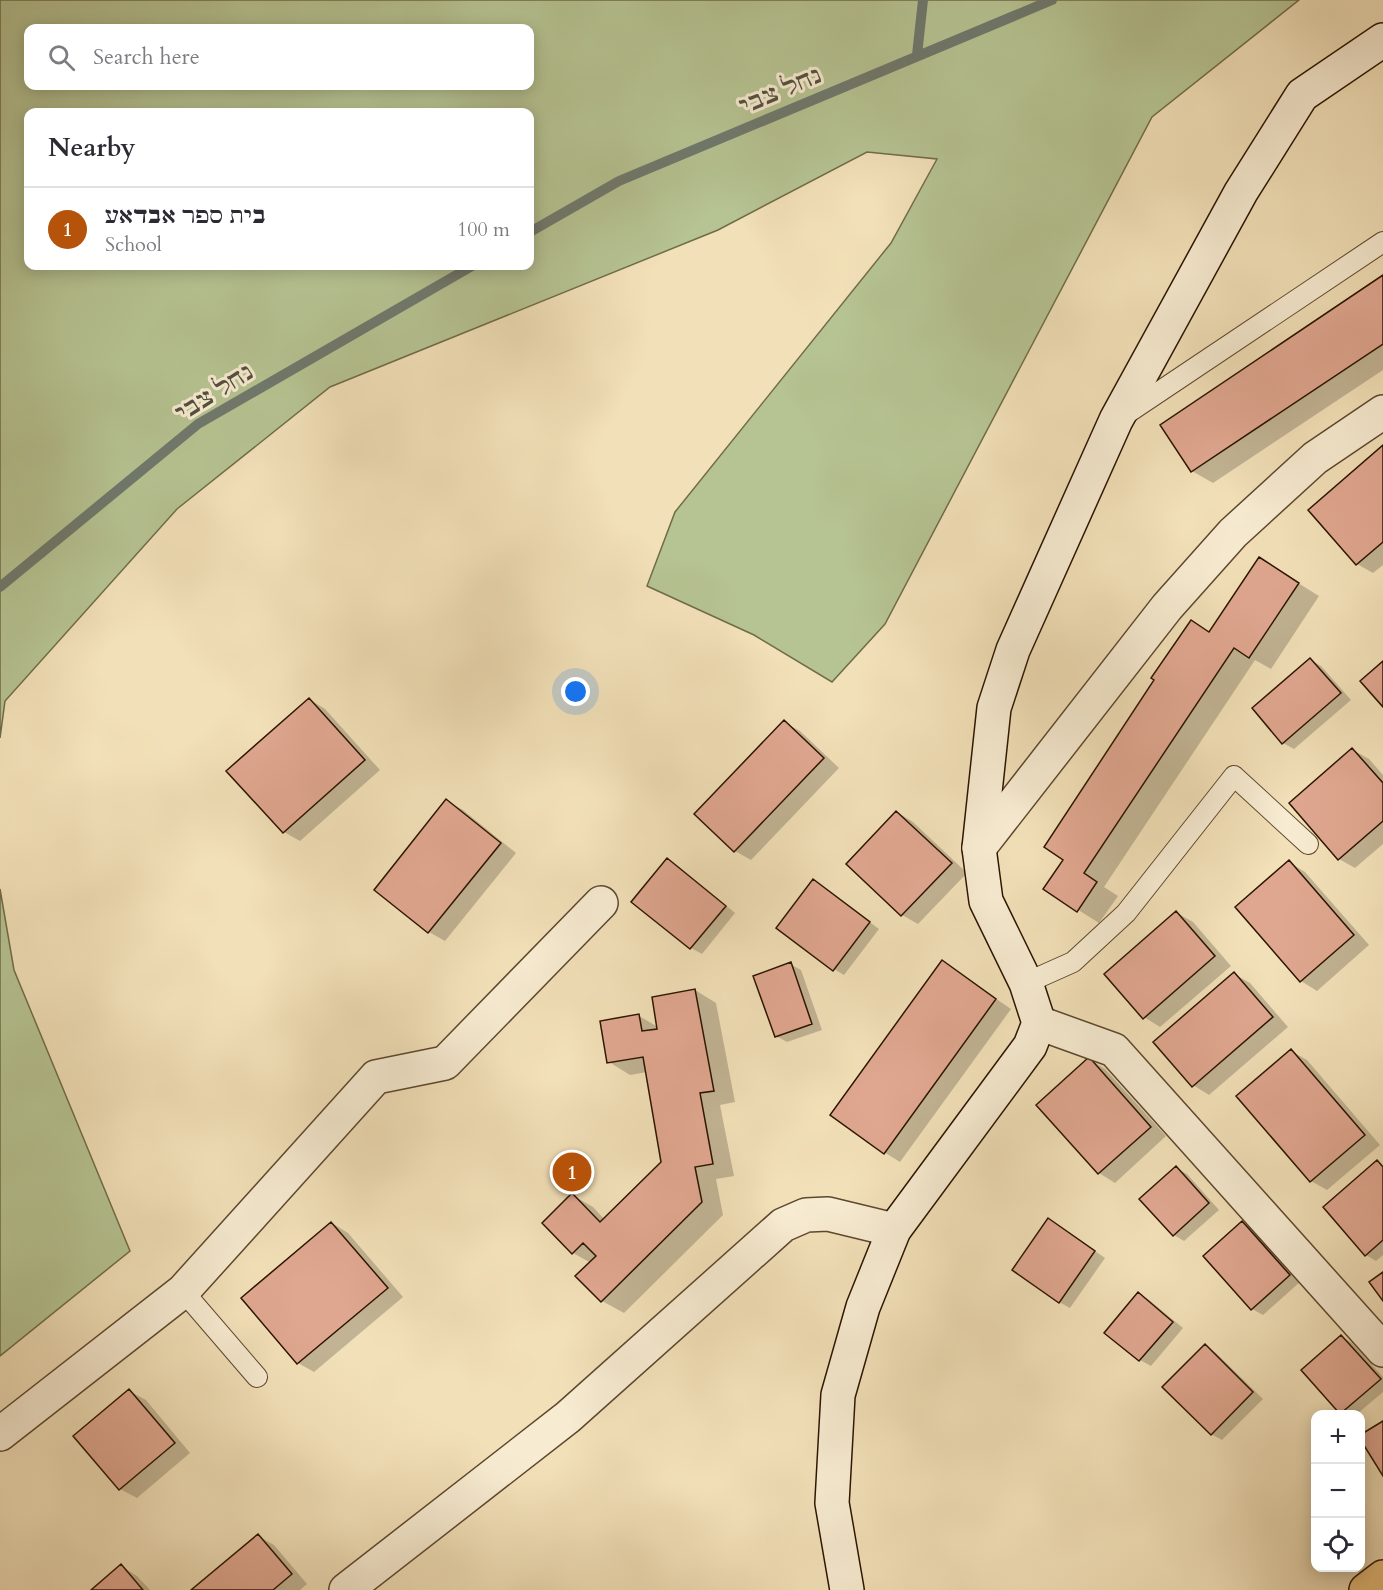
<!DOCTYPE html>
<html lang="en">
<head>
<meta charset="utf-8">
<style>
	:root { --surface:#fff; --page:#f7f7f7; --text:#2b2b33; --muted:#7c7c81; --line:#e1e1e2; --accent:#b45309 }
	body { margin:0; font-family:Cardo,"Frank Ruhl Libre",serif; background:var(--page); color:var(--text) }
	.controls { position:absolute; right:18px; bottom:18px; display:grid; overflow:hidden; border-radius:12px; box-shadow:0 3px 15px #0003 }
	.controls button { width:54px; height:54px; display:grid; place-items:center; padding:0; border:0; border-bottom:2px solid var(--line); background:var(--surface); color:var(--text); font:30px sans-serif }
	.you { position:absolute; left:576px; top:692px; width:21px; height:21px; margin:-15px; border:4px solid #fff; border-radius:50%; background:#1a73e8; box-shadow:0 0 0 9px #1a73e833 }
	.badge { display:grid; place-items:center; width:39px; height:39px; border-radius:50%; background:var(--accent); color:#fff; font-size:20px; font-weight:700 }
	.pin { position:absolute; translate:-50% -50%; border:3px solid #fff; box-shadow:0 2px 6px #0006 }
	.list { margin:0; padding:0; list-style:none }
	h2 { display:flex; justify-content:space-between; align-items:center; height:78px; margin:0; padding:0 24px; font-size:26px }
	h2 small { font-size:20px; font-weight:400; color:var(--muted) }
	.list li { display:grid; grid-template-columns:39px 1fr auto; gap:18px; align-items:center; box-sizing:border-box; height:84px; padding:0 24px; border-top:2px solid var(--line) }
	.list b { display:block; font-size:22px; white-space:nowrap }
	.list p { margin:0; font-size:20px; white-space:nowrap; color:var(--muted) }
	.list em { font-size:20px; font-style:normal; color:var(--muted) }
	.icon { flex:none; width:33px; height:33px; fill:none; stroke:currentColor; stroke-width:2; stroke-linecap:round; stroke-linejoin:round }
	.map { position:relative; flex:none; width:1383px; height:1590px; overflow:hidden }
	.search { position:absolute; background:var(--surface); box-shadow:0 3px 15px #0003; left:24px; top:24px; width:510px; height:66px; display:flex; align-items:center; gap:15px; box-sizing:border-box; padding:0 21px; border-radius:12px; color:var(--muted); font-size:22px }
	.panel { position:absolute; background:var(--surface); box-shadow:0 3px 15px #0003; left:24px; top:108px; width:510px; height:162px; border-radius:12px }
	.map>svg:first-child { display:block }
</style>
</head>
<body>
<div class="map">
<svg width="1383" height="1590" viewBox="0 0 1383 1590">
	<rect width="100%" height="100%" fill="#f2e0b8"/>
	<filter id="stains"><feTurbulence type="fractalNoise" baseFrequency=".00333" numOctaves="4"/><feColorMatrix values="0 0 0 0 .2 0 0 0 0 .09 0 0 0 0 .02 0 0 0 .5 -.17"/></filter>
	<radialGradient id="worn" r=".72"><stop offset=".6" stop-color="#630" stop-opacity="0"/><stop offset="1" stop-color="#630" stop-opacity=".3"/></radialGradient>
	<path fill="#b6c392" stroke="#706c49" stroke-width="1.5" fill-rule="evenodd" d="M 0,0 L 1299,0 L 1152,117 L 885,624 L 832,682 L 754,635 L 647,586 L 675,512 L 891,243 L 937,159 L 867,152 L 718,230 L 330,387 L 177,509 L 5,701 L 0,738 ZM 28,28 L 530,28 L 530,86 L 28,86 ZM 28,112 L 530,112 L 530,266 L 28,266 Z
		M 0,889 L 14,970 L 130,1251 L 0,1356 Z"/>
	<path fill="#0003" d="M 1383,277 L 1383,370 L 1213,483 L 1192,471 Z
		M 1383,447 L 1383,565 L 1373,573 L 1357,564 Z
		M 1259,559 L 1319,596 L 1271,669 L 1255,660 L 1104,887 L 1118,896 L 1099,923 L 1045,889 L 1065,859 L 1191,622 L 1210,633 Z
		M 1311,660 L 1321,666 L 1351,700 L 1294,749 L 1283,743 L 1254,709 Z
		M 309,699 L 325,709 L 380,770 L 300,841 L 284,832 L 229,771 Z
		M 784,722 L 800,731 L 839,768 L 751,860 L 735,851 Z
		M 1353,750 L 1369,759 L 1383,775 L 1383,844 L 1355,868 L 1339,859 Z
		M 447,801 L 463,810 L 516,853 L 445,941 L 429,932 L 376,889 Z
		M 897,812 L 913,822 L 967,873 L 918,924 L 902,915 Z
		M 668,860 L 678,866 L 735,913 L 702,954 L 691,948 L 633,901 Z
		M 1289,862 L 1305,872 L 1369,945 L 1317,991 L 1301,981 L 1237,908 Z
		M 814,881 L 879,929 L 844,975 L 834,969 Z
		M 1177,913 L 1193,922 L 1231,966 L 1160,1027 L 1144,1017 Z
		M 942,962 L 1011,1009 L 900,1162 L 884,1152 Z
		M 790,964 L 801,970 L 822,1030 L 787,1042 L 776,1036 Z
		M 1234,974 L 1250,983 L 1288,1027 L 1209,1095 L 1193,1085 Z
		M 695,990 L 716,1003 L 735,1102 L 720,1105 L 734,1176 L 716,1179 L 723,1215 L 624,1313 L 602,1301 L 578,1276 L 591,1263 L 573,1253 L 572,1195 L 593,1207 L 605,1220 L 663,1163 L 647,1072 L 630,1075 L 609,1062 L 639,1016 L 658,1027 Z
		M 1291,1051 L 1307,1060 L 1380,1145 L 1327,1190 L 1311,1181 Z
		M 1089,1059 L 1105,1069 L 1166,1136 L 1115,1183 L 1099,1173 L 1038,1105 Z
		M 1377,1162 L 1383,1166 L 1383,1255 L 1376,1261 L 1366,1255 Z
		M 1176,1168 L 1187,1174 L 1219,1210 L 1184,1241 L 1174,1235 Z
		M 332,1223 L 348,1233 L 403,1297 L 314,1372 L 298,1363 Z
		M 1242,1223 L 1252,1229 L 1300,1282 L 1263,1315 L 1252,1309 Z
		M 1059,1226 L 1105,1258 L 1070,1308 L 1059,1302 Z
		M 1138,1294 L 1149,1300 L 1183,1328 L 1151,1366 L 1140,1360 L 1106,1332 Z
		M 1341,1336 L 1352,1343 L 1383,1377 L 1383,1392 L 1357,1414 L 1341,1413 L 1303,1370 Z
		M 1205,1346 L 1216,1353 L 1263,1399 L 1222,1440 L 1211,1434 Z
		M 129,1391 L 146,1400 L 190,1453 L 137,1498 L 120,1489 Z
		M 258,1536 L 274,1545 L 307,1584 L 300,1590 L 194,1590 Z
		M 121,1566 L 137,1576 L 150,1590 L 93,1590 Z"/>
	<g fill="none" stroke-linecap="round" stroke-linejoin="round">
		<path stroke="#6f796d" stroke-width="10" d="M 917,55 L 923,0
			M 530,232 L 619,181 L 1052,0
			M 0,587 L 198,424 L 472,266"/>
	</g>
	<path fill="#e0a790" stroke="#2b1400" stroke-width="1.5" d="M 1383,275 L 1383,344 L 1191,472 L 1160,425 Z
		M 1383,445 L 1383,542 L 1356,565 L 1308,510 Z
		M 1259,557 L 1299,583 L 1249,658 L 1234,648 L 1084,873 L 1097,882 L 1077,912 L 1043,889 L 1063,860 L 1044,847 L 1154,680 L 1151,678 L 1191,620 L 1209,632 Z
		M 1310,658 L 1341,693 L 1282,744 L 1252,708 Z
		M 1383,661 L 1383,707 L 1360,681 Z
		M 309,698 L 365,760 L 283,833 L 226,771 Z
		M 784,720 L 824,758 L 734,852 L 694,814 Z
		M 1352,748 L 1383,783 L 1383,821 L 1338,860 L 1289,803 Z
		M 446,799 L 501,843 L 428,933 L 374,890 Z
		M 896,811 L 952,863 L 901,916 L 846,864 Z
		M 667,858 L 726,906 L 690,949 L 631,902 Z
		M 1289,860 L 1354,935 L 1300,982 L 1235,907 Z
		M 813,879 L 870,922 L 833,971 L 776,928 Z
		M 1176,911 L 1215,956 L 1143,1019 L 1104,974 Z
		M 942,960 L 996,999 L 884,1154 L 830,1115 Z
		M 791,962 L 812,1024 L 775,1037 L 753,976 Z
		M 1234,972 L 1273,1017 L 1192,1087 L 1153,1042 Z
		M 695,989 L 714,1091 L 700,1093 L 713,1164 L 695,1167 L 702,1202 L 601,1302 L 575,1276 L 596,1256 L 583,1243 L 572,1254 L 542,1223 L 572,1193 L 600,1222 L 661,1162 L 643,1057 L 607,1063 L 600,1021 L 639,1014 L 642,1031 L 657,1029 L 652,997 Z
		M 1291,1049 L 1365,1135 L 1310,1182 L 1236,1096 Z
		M 1089,1057 L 1151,1127 L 1098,1174 L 1036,1105 Z
		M 1377,1160 L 1383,1167 L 1383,1240 L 1365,1256 L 1323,1207 Z
		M 1176,1166 L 1209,1203 L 1173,1236 L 1139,1199 Z
		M 1048,1218 L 1095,1251 L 1059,1303 L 1012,1270 Z
		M 1242,1221 L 1290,1275 L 1251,1310 L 1203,1256 Z
		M 331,1222 L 388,1288 L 297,1364 L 241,1298 Z
		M 1383,1272 L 1383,1301 L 1369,1282 Z
		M 1138,1292 L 1173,1322 L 1139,1361 L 1104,1333 Z
		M 1341,1335 L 1381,1379 L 1340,1414 L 1301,1370 Z
		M 1205,1344 L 1253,1392 L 1211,1435 L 1162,1387 Z
		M 129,1389 L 175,1443 L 119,1490 L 73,1436 Z
		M 1383,1421 L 1383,1476 L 1360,1439 L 1360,1435 Z
		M 258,1534 L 292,1574 L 273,1590 L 191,1590 Z
		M 121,1564 L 143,1590 L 91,1590 Z"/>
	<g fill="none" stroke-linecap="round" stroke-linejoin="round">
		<g stroke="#5d472e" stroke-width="22">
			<path id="lane" d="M 1123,416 L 1383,242
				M 1026,983 L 1073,962 L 1126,913 L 1234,776 L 1308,844
				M 183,1291 L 257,1377"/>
		</g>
		<g stroke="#5d472e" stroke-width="36">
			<path id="street" d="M 979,848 L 1167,607 L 1233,533 L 1315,458 L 1383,412
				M 1039,1023 L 1114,1050 L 1383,1350
				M 0,1434 L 183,1291 L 376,1077 L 445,1063 L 601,903
				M 346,1590 L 568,1417 L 783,1225 L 806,1215 L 828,1214 L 894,1230"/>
		</g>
		<g stroke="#2b1400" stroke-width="36">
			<path id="secondary" d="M 847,1590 L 832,1503 L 838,1395 L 863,1307 L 894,1230 L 1030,1046 L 1039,1023 L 1026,983 L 986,901 L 979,848 L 994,708 L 1013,650 L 1116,420 L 1241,192 L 1302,95 L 1383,40"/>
		</g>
		<g stroke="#2b1400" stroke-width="36">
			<path id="highway" d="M 1366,1590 L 1383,1577"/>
		</g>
		<use href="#lane" stroke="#f7ebd1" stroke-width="20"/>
		<use href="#street" stroke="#f7ebd1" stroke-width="33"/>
		<use href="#secondary" stroke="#f7ebd1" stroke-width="33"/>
		<use href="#highway" stroke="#e9c07c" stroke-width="33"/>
	</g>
	<g text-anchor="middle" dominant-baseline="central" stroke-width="6" stroke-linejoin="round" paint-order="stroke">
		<g font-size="24" font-style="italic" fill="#534f3f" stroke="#f7ebd1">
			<text transform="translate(780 91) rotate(-23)">נחל צבי</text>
			<text transform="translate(214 393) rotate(-32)">נחל צבי</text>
		</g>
	</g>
	<rect width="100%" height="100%" filter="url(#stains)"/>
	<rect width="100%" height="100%" fill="url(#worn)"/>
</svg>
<div class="controls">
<button>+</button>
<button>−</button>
<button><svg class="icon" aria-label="locate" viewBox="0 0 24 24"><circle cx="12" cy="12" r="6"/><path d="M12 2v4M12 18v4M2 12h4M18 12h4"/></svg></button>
</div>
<div class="you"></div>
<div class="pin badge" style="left:572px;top:1172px">1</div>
<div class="search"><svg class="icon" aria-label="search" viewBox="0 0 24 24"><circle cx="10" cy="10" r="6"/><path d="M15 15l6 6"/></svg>Search here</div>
<section class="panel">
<h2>Nearby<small></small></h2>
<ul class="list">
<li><span class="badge">1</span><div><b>בית ספר אבדאע</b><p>School</p></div><em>100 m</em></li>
</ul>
</section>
</div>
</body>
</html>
